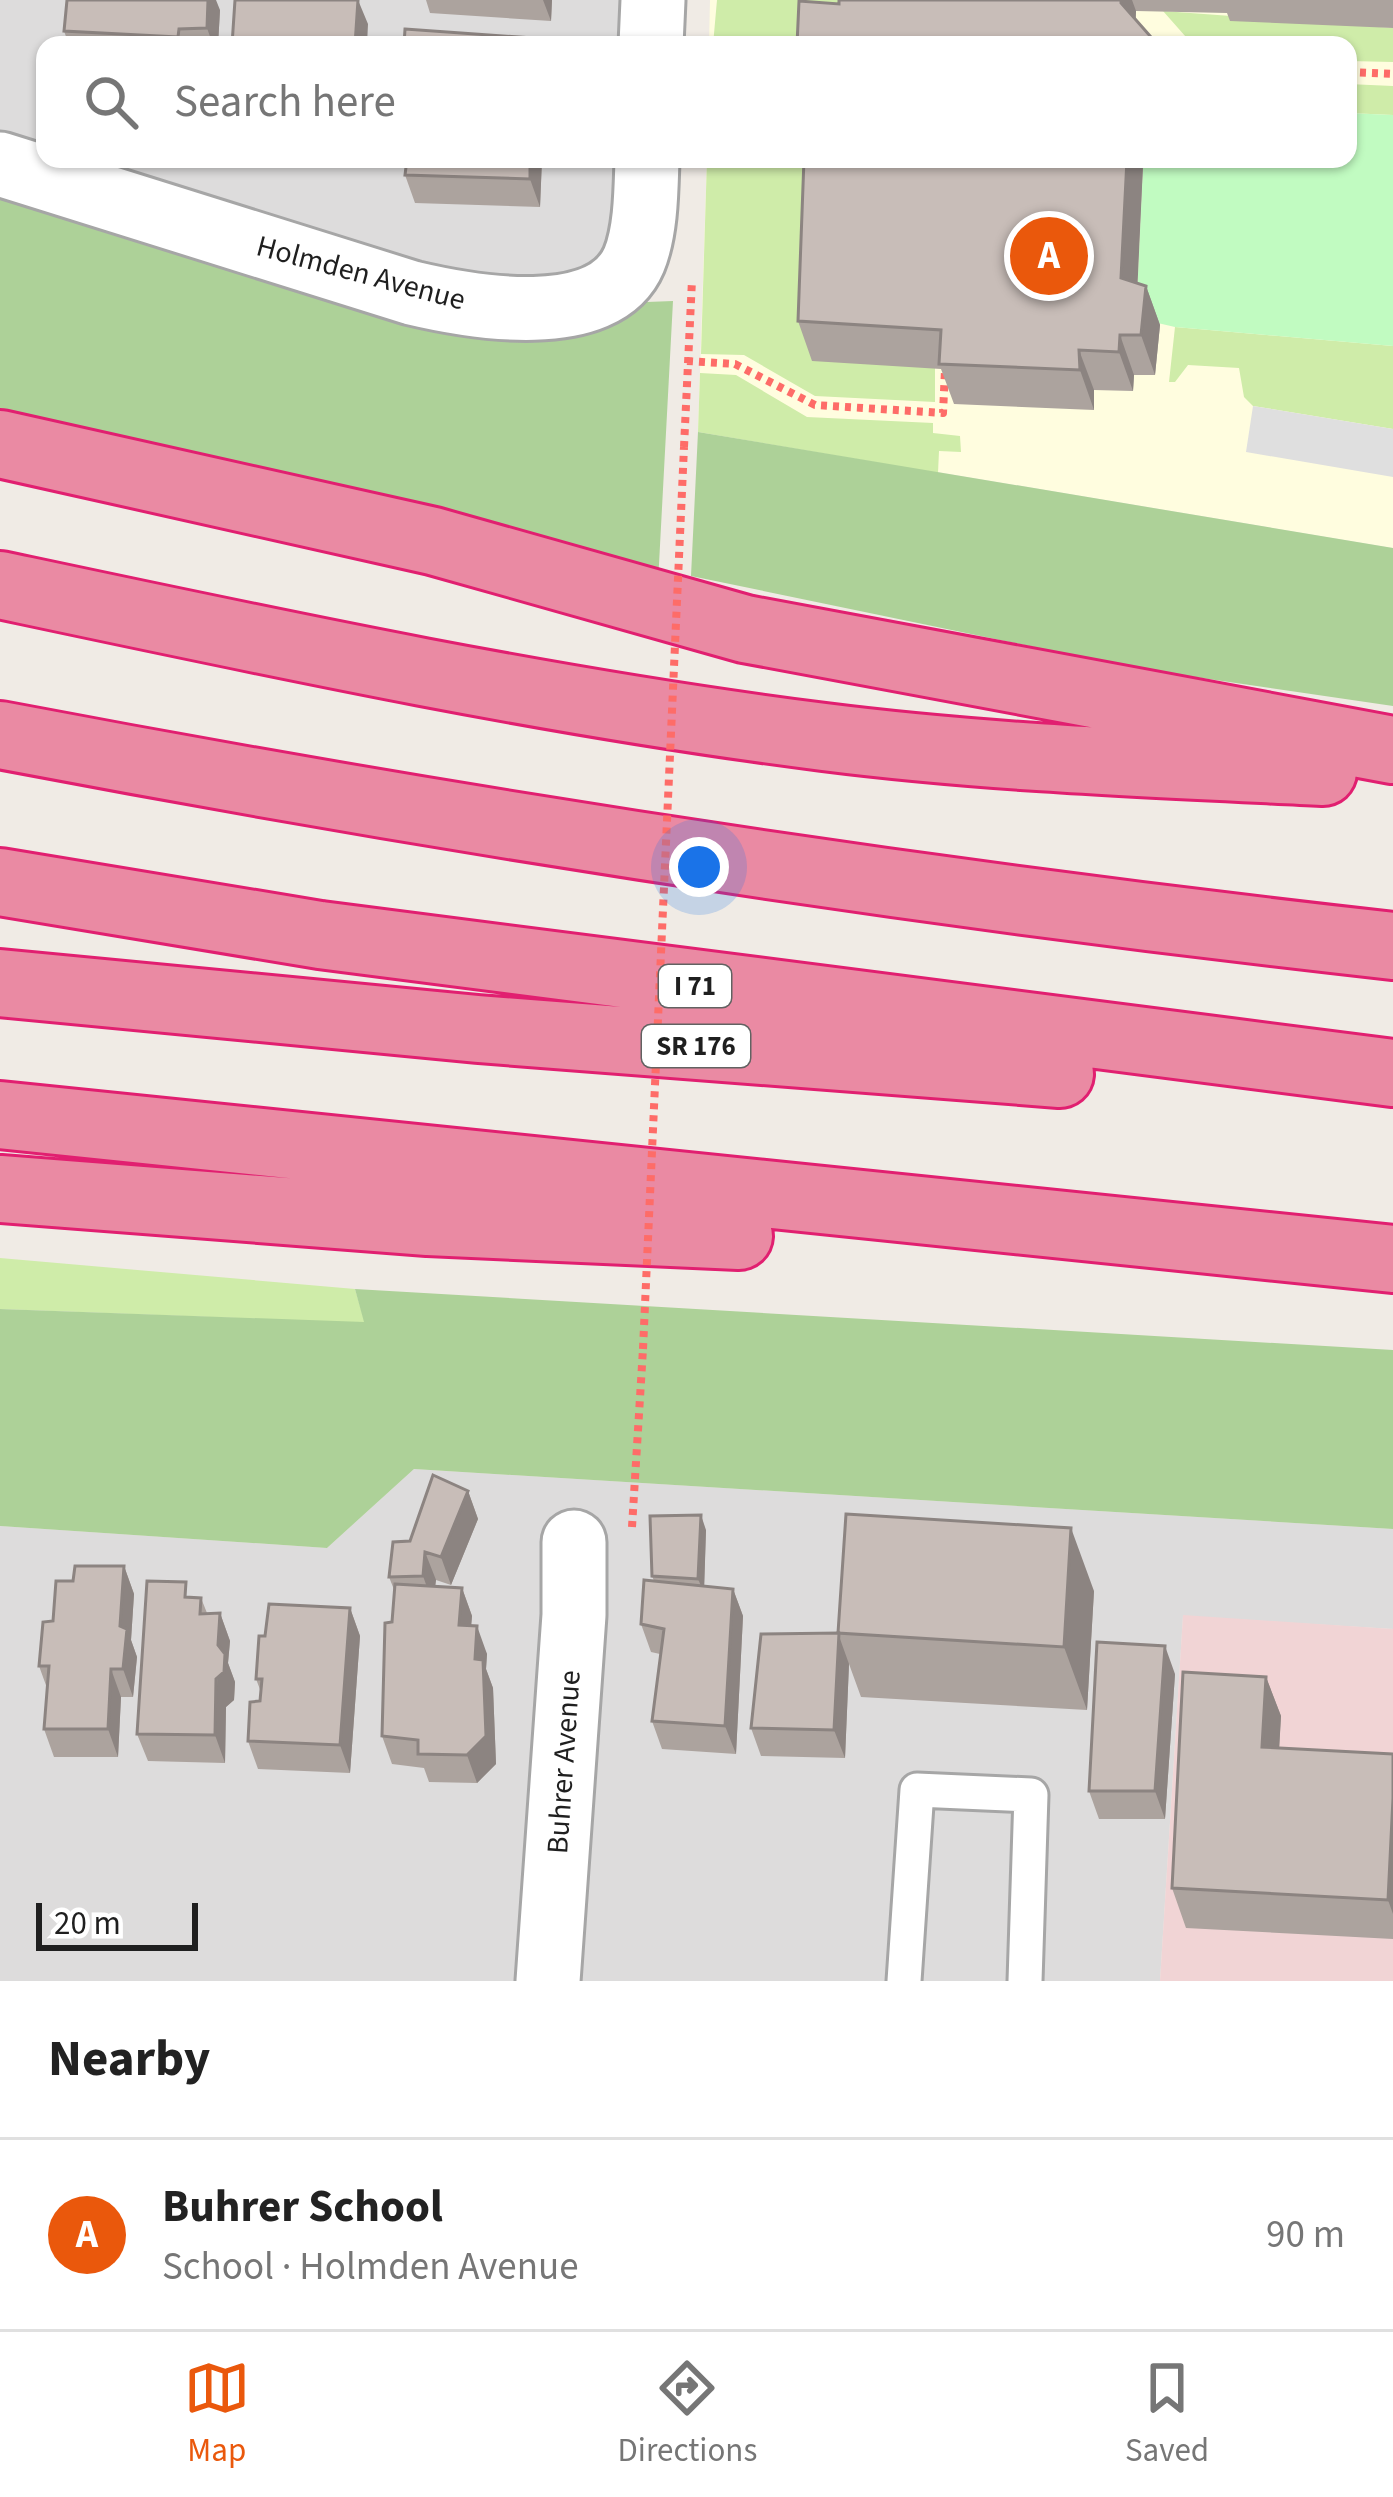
<!DOCTYPE html>
<html lang="en">
<head>
<meta charset="utf-8">
<style>
	:root { --surface:#fff; --page:#f2f2f2; --text:#222; --muted:#767676; --line:#e0e0e0; --accent:#ea580c }
	body { margin:0; font-family:"Source Sans 3",sans-serif; background:var(--page); color:var(--text) }
	.scale { position:absolute; left:36px; bottom:30px; width:162px; box-sizing:border-box; padding-left:12px; border:6px solid #1f1f1f; border-top:0; font-size:33px; line-height:42px; white-space:nowrap; color:#1f1f1f; -webkit-text-stroke:9px #fff; paint-order:stroke }
	.you { position:absolute; left:699px; top:867px; width:42px; height:42px; margin:-30px; border:9px solid #fff; border-radius:50%; background:#1a73e8; box-shadow:0 0 0 18px #1a73e833 }
	.badge { display:grid; place-items:center; width:78px; height:78px; border-radius:50%; background:var(--accent); color:#fff; font-size:39px; font-weight:700 }
	.pin { position:absolute; translate:-50% -50%; border:6px solid #fff; box-shadow:0 3px 12px #0006 }
	.list { margin:0; padding:0; list-style:none }
	h2 { display:flex; justify-content:space-between; align-items:center; height:156px; margin:0; padding:0 48px; font-size:51px }
	h2 small { font-size:39px; font-weight:400; color:var(--muted) }
	.list li { display:grid; grid-template-columns:78px 1fr auto; gap:36px; align-items:center; box-sizing:border-box; height:192px; padding:0 48px; border-top:3px solid var(--line) }
	.list b { display:block; font-size:45px; white-space:nowrap }
	.list p { margin:0; font-size:39px; white-space:nowrap; color:var(--muted) }
	.list em { font-size:39px; font-style:normal; color:var(--muted) }
	.icon { flex:none; width:66px; height:66px; fill:none; stroke:currentColor; stroke-width:2; stroke-linecap:round; stroke-linejoin:round }
	.map { position:relative; flex:none; width:1393px; height:1981px; overflow:hidden }
	.search { position:absolute; background:var(--surface); box-shadow:0 3px 9px #0004; left:36px; right:36px; top:36px; height:132px; display:flex; align-items:center; gap:30px; box-sizing:border-box; padding:0 42px; border-radius:24px; color:var(--muted); font-size:45px }
	.sheet { height:348px; background:var(--surface) }
	nav { display:flex; justify-content:space-around; align-items:center; box-sizing:border-box; height:168px; border-top:3px solid var(--line); background:var(--surface); font-size:33px; color:var(--muted) }
	nav a { display:grid; justify-items:center; gap:6px }
	nav .on { color:var(--accent) }
	.map>svg:first-child { display:block }
</style>
</head>
<body>
<div class="map">
<svg width="1393" height="1981" viewBox="0 0 1393 1981">
	<rect width="100%" height="100%" fill="#f0ebe5"/>
	<path fill="#dddcdc" d="M 0,0 L 653,0 L 651,45 L 45,45 L 45,159 L 647,159 L 646,180 L 576,305 L 0,164 Z
		M 414,1469 L 1393,1529 L 1393,1629 L 1183,1616 L 1160,1981 L 0,1981 L 0,1526 L 327,1548 Z"/>
	<path fill="#f1d4d5" d="M 1183,1615 L 1393,1629 L 1393,1981 L 1160,1981 Z"/>
	<path fill="#fffddf" d="M 710,0 L 1393,0 L 1393,548 L 698,432 L 707,159 L 1348,159 L 1348,45 L 709,45 Z"/>
	<path fill="#cfeca9" d="M 717,0 L 855,0 L 813,45 L 713,45 Z
		M 1163,11 L 1393,28 L 1393,62 L 1348,61 L 1348,45 L 1193,45 Z
		M 1348,84 L 1393,86 L 1393,115 L 1348,113 Z
		M 707,159 L 820,159 L 935,368 L 935,402 L 815,396 L 744,355 L 701,354 Z
		M 1175,327 L 1393,346 L 1393,429 L 1253,406 L 1244,397 L 1239,368 L 1188,365 L 1175,382 L 1169,382 Z
		M 700,373 L 736,375 L 807,417 L 933,423 L 933,433 L 960,436 L 961,452 L 939,451 L 938,473 L 698,432 Z
		M 0,1258 L 355,1289 L 365,1323 L 0,1309 Z"/>
	<path fill="#add198" d="M 0,164 L 515,307 L 673,301 L 658,583 L 0,444 Z
		M 698,432 L 1393,548 L 1393,706 L 1140,669 L 691,576 Z
		M 355,1289 L 1393,1350 L 1393,1529 L 414,1469 L 327,1548 L 0,1526 L 0,1309 L 364,1322 Z"/>
	<path fill="#c1fbc1" d="M 1348,113 L 1393,115 L 1393,346 L 1175,327 L 1136,318 L 1143,165 L 1149,159 L 1348,159 Z"/>
	<path fill="#dfdfdf" d="M 1253,406 L 1393,429 L 1393,477 L 1246,452 Z"/>
	<g fill="none" stroke-linecap="round" stroke-linejoin="round">
		<g stroke="#a6a6a6" stroke-width="39">
			<path id="service" d="M 904,1981 L 917,1790 L 1031,1795 L 1025,1981"/>
		</g>
		<g stroke="#a6a6a6" stroke-width="69">
			<path id="minor" d="M 651,45 L 653,0
				M 0,164 L 412,293 C 471,307 604,331 634,260 C 646,231 646,190 647,159
				M 548,1981 L 574,1615 L 574,1542"/>
		</g>
		<g stroke="#e11f70" stroke-width="72">
			<path id="motorway" d="M 0,444 L 433,541 L 745,629 L 1393,750
				M 0,585 C 273,643 547,702 824,737 C 989,758 1157,764 1323,772
				M 0,735 C 462,823 926,894 1393,946
				M 0,882 L 320,935 L 1393,1073
				M 0,983 L 478,1029 L 1060,1074
				M 0,1115 L 1393,1259
				M 0,1189 L 428,1222 L 739,1236"/>
		</g>
		<path stroke="#fe6c68" stroke-width="8" stroke-dasharray="6 6" stroke-linecap="butt" d="M 1348,72 L 1393,74
			M 687,361 L 735,364 L 815,405 L 943,413 L 945,370
			M 684,447 L 692,280
			M 632,1527 L 643,1349"/>
		<use href="#service" stroke="#fff" stroke-width="33"/>
		<use href="#minor" stroke="#fff" stroke-width="63"/>
		<use href="#motorway" stroke="#ea8aa3" stroke-width="66"/>
		<path stroke="#fe6c68" stroke-width="8" stroke-dasharray="6 6" stroke-linecap="butt" d="M 643,1349 L 684,447"/>
	</g>
	<path fill="#aca39e" d="M 426,0 L 552,0 L 551,21 L 430,13 Z
		M 839,0 L 1393,0 L 1393,28 L 1230,21 L 1227,13 L 1136,11 L 1135,20 L 839,4 Z
		M 220,10 L 218,45 L 69,45 L 64,31 Z
		M 542,159 L 540,207 L 415,203 L 405,175 Z
		M 804,159 L 1149,159 L 1143,165 L 1137,283 L 1146,286 L 1160,325 L 1155,375 L 1134,375 L 1133,391 L 1094,390 L 1094,410 L 954,404 L 941,369 L 812,361 L 798,321 Z
		M 468,1491 L 478,1519 L 451,1585 L 436,1580 L 435,1586 L 462,1588 L 472,1616 L 471,1625 L 487,1654 L 486,1669 L 493,1688 L 496,1764 L 477,1783 L 429,1782 L 424,1768 L 392,1764 L 382,1736 L 395,1592 L 389,1577 L 410,1541 Z
		M 706,1530 L 704,1586 L 733,1589 L 743,1616 L 736,1754 L 662,1749 L 652,1721 L 660,1654 L 651,1652 L 641,1624 L 654,1581 L 652,1576 Z
		M 124,1566 L 134,1594 L 131,1640 L 137,1657 L 133,1697 L 121,1697 L 118,1757 L 54,1757 L 44,1729 L 47,1688 L 39,1666 L 53,1621 L 73,1581 Z
		M 1094,1591 L 1087,1710 L 861,1697 L 849,1664 L 845,1758 L 761,1756 L 751,1728 L 839,1633 Z
		M 191,1598 L 201,1598 L 207,1613 L 220,1613 L 230,1641 L 228,1663 L 235,1682 L 234,1700 L 226,1707 L 225,1763 L 148,1761 L 137,1734 Z
		M 350,1608 L 360,1636 L 350,1773 L 258,1769 L 248,1741 L 260,1701 L 261,1692 L 256,1679 L 265,1636 Z
		M 1175,1674 L 1165,1819 L 1099,1819 L 1089,1791 Z
		M 1266,1677 L 1281,1716 L 1279,1748 L 1393,1754 L 1393,1939 L 1186,1928 L 1172,1888 Z"/>
	<path fill="#8c8481" d="M 208,0 L 216,0 L 220,10 L 218,45 L 213,45 L 207,28 Z
		M 358,0 L 368,24 L 367,45 L 355,45 Z
		M 543,0 L 552,0 L 551,21 Z
		M 1121,0 L 1132,0 L 1136,11 L 1135,43 Z
		M 530,159 L 542,159 L 540,207 L 530,179 Z
		M 1127,159 L 1149,159 L 1143,165 L 1136,318 L 1121,278 Z
		M 1146,286 L 1160,325 L 1155,375 L 1141,335 Z
		M 1120,335 L 1134,375 L 1133,391 L 1119,352 Z
		M 1079,350 L 1094,390 L 1094,410 L 1080,370 Z
		M 468,1491 L 478,1519 L 451,1585 L 441,1557 Z
		M 701,1515 L 706,1530 L 704,1593 L 698,1579 Z
		M 1071,1528 L 1094,1591 L 1087,1710 L 1064,1647 Z
		M 425,1552 L 436,1580 L 433,1604 L 423,1576 Z
		M 124,1566 L 134,1594 L 131,1640 L 137,1657 L 133,1697 L 123,1669 L 120,1626 Z
		M 462,1588 L 472,1616 L 469,1653 L 459,1625 Z
		M 733,1589 L 743,1616 L 736,1754 L 725,1726 Z
		M 350,1608 L 360,1636 L 350,1773 L 340,1745 Z
		M 220,1613 L 230,1641 L 228,1663 L 235,1682 L 234,1700 L 226,1707 L 225,1763 L 215,1735 Z
		M 477,1626 L 487,1654 L 486,1669 L 493,1688 L 496,1764 L 477,1783 L 467,1755 Z
		M 839,1636 L 849,1664 L 845,1758 L 834,1730 Z
		M 1165,1646 L 1175,1674 L 1165,1819 L 1155,1791 Z
		M 111,1669 L 121,1697 L 118,1757 L 108,1729 Z
		M 1266,1677 L 1281,1716 L 1277,1787 L 1262,1747 Z
		M 1393,1798 L 1393,1914 L 1388,1900 Z"/>
	<path fill="#c8bdb8" stroke="#8c8481" stroke-width="3" d="M 67,0 L 208,0 L 207,28 L 179,29 L 178,37 L 64,31 Z
		M 235,0 L 358,0 L 355,45 L 232,45 Z
		M 839,0 L 1121,0 L 1121,3 L 1158,45 L 797,45 L 799,1 L 839,4 Z
		M 405,29 L 547,39 L 547,45 L 404,45 Z
		M 407,159 L 530,159 L 530,179 L 405,175 Z
		M 804,159 L 1127,159 L 1121,278 L 1146,286 L 1141,335 L 1120,335 L 1119,352 L 1079,350 L 1080,370 L 939,364 L 941,330 L 798,321 Z
		M 433,1475 L 468,1491 L 441,1557 L 425,1552 L 423,1576 L 389,1577 L 393,1542 L 410,1541 Z
		M 846,1514 L 1071,1528 L 1064,1647 L 838,1633 Z
		M 701,1515 L 698,1579 L 652,1576 L 650,1516 Z
		M 75,1566 L 124,1566 L 120,1626 L 127,1629 L 123,1669 L 111,1669 L 108,1729 L 44,1729 L 49,1666 L 39,1666 L 43,1622 L 53,1621 L 56,1581 L 73,1581 Z
		M 644,1580 L 733,1589 L 725,1726 L 652,1721 L 664,1629 L 641,1624 Z
		M 147,1581 L 186,1582 L 185,1597 L 201,1598 L 200,1614 L 220,1613 L 218,1645 L 225,1654 L 224,1672 L 216,1679 L 215,1735 L 137,1734 Z
		M 395,1584 L 462,1588 L 459,1625 L 477,1626 L 475,1659 L 483,1660 L 486,1736 L 467,1755 L 418,1754 L 418,1740 L 382,1736 L 385,1623 L 392,1622 Z
		M 269,1604 L 350,1608 L 340,1745 L 248,1741 L 250,1702 L 260,1701 L 262,1679 L 256,1679 L 259,1636 L 265,1636 Z
		M 839,1633 L 834,1730 L 751,1728 L 761,1634 Z
		M 1097,1642 L 1165,1646 L 1155,1791 L 1089,1791 Z
		M 1183,1672 L 1266,1677 L 1262,1747 L 1393,1754 L 1393,1798 L 1388,1900 L 1172,1888 Z"/>
	<g text-anchor="middle" dominant-baseline="central" stroke-width="12" stroke-linejoin="round" paint-order="stroke">
		<g fill="#fff" stroke="#626262" stroke-width="3">
			<rect x="659" y="965" width="72" height="42" rx="9"/>
			<rect x="642" y="1025" width="108" height="42" rx="9"/>
		</g>
		<g font-size="27" font-weight="bold" fill="#1f1f1f">
			<text x="695" y="986">I 71</text>
			<text x="696" y="1046">SR 176</text>
		</g>
		<g font-size="30" fill="#1f1f1f" stroke="#fff">
			<text transform="translate(361 273) rotate(15)">Holmden Avenue</text>
			<text transform="translate(564 1762) rotate(-86)">Buhrer Avenue</text>
		</g>
	</g>
</svg>
<div class="scale">20 m</div>
<div class="you"></div>
<div class="pin badge" style="left:1049px;top:256px">A</div>
<div class="search"><svg class="icon" aria-label="search" viewBox="0 0 24 24"><circle cx="10" cy="10" r="6"/><path d="M15 15l6 6"/></svg>Search here</div>
</div>
<section class="sheet">
<h2>Nearby<small></small></h2>
<ul class="list">
<li><span class="badge">A</span><div><b>Buhrer School</b><p>School · Holmden Avenue</p></div><em>90 m</em></li>
</ul>
</section>
<nav>
<a class="on"><svg class="icon" aria-label="map" viewBox="0 0 24 24"><path d="M3 6l6-2 6 2 6-2v14l-6 2-6-2-6 2zM9 4v14M15 6v14"/></svg>Map</a>
<a><svg class="icon" aria-label="directions" viewBox="0 0 24 24"><path d="M12 3l9 9-9 9-9-9zM9 14v-3h6M13 9l2 2-2 2"/></svg>Directions</a>
<a><svg class="icon" aria-label="saved" viewBox="0 0 24 24"><path d="M7 4h10v16l-5-4-5 4z"/></svg>Saved</a>
</nav>
</body>
</html>
